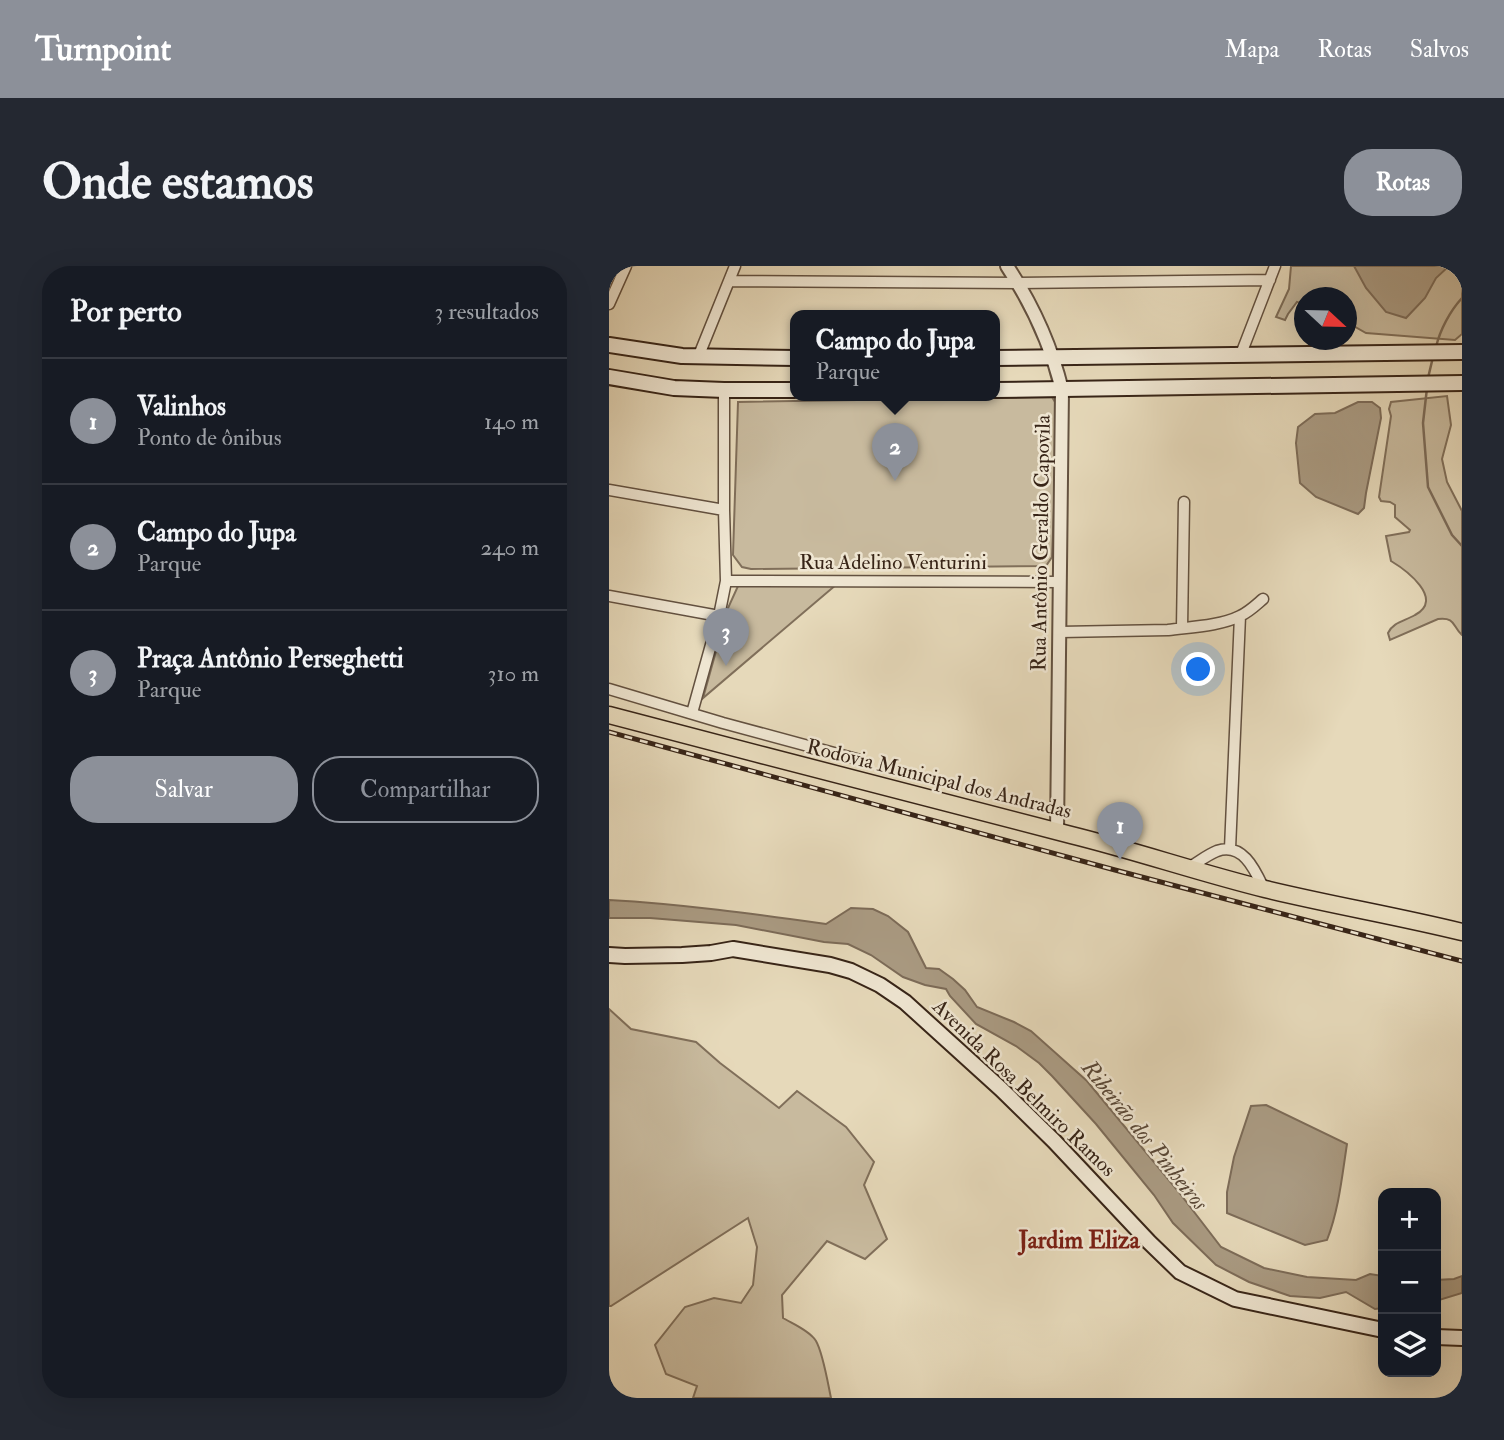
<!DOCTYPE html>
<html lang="pt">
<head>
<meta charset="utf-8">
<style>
	:root { --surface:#171b24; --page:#242831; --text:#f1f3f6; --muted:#9ea1a6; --line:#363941; --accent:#8c9099 }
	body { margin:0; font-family:"IM FELL Double Pica",serif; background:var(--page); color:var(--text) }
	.controls { position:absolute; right:21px; bottom:21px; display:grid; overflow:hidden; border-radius:14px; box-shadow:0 7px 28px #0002 }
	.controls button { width:63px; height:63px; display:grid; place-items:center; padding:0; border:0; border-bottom:2px solid var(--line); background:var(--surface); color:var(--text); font:35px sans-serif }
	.compass { position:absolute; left:685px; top:21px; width:63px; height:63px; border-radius:50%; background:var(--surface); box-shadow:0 7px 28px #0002; rotate:112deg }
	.you { position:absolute; left:590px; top:404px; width:24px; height:24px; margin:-18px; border:5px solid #fff; border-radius:50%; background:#1a73e8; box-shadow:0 0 0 10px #1a73e833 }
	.badge { display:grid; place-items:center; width:46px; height:46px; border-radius:50%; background:var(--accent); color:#fff; font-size:23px; font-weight:700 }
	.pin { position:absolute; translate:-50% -58px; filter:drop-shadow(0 2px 4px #0008) }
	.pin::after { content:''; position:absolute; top:37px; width:24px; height:21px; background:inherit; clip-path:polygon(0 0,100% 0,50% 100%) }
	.popup { position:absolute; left:181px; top:44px; width:210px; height:91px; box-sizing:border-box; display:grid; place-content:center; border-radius:14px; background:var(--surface); filter:drop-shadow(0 2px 5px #0005); font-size:23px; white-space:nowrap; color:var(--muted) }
	.popup b { font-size:26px; color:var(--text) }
	.popup::after { content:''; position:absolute; left:50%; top:100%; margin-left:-14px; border:14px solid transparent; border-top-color:var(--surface) }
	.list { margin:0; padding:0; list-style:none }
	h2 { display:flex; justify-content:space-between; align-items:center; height:91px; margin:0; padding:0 28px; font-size:30px }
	h2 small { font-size:23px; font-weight:400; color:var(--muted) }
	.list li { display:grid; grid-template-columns:46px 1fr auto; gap:21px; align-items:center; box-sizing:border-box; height:126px; padding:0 28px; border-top:2px solid var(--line) }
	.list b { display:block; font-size:26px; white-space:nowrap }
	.list p { margin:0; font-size:23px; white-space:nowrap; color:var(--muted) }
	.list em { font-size:23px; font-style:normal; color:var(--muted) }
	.actions { display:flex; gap:14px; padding:21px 28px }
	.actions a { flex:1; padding:16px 0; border:2px solid var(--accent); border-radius:28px; text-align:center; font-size:24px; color:var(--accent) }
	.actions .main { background:var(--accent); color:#fff }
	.icon { flex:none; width:38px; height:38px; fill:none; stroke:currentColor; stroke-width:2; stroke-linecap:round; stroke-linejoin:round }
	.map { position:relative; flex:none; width:853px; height:1132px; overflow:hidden; border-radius:28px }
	header { display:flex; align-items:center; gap:42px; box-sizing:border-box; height:98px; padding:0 35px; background:var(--accent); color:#fff }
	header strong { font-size:33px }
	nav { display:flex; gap:38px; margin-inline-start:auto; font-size:24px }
	.intro { display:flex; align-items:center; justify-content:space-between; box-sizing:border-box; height:168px; padding:0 42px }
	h1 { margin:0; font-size:49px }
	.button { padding:18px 32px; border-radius:28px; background:var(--accent); color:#fff; font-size:24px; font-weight:700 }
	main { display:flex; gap:42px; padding:0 42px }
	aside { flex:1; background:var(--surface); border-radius:28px; box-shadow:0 7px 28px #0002 }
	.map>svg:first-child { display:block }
</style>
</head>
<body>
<header>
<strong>Turnpoint</strong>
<nav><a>Mapa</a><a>Rotas</a><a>Salvos</a></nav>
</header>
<div class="intro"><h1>Onde estamos</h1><a class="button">Rotas</a></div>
<main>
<aside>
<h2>Por perto<small>3 resultados</small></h2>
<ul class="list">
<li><span class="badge">1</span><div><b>Valinhos</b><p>Ponto de ônibus</p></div><em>140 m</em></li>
<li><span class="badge">2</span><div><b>Campo do Jupa</b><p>Parque</p></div><em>240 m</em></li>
<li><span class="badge">3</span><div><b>Praça Antônio Perseghetti</b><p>Parque</p></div><em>310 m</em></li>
</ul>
<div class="actions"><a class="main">Salvar</a><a>Compartilhar</a></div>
</aside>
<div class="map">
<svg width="853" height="1132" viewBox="0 0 853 1132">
	<rect width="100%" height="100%" fill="#e6d9ba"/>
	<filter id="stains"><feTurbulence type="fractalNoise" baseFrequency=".00286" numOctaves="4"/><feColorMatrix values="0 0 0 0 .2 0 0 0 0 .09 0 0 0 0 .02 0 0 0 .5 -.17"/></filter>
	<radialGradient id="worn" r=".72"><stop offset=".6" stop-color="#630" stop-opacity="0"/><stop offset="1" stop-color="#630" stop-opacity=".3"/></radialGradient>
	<path fill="#c8ba9e" stroke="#806f5a" stroke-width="2" d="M 682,0 L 853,0 L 853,68 L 846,74 L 757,67 L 743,59 L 738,50 L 738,32 L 726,31 L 724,30 L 696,32 L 695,38 L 688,36 L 679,48 L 676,54 L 667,51 L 680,23 Z
		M 838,130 L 842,159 L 833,193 L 838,216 L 853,245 L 853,369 C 843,360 847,351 829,353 L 781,374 L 779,367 C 784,356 796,355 806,349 C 836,333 797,304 782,295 L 777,270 L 800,266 L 801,264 L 786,251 L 786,239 L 781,236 L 772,235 L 770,231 L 782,150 L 780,143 L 782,136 Z
		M 443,131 L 449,141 L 443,291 L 437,300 L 142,303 L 133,301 L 124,289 L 129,136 Z
		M 228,318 L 94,432 L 119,342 L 129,320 Z
		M 0,743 L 22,763 L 87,776 L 111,797 L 170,842 L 188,825 L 237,861 L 265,896 L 255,919 L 278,973 L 256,993 L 218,975 L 173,1029 L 174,1052 C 184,1058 201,1065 207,1075 C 214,1087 219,1118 222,1132 L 84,1132 L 88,1120 L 57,1108 L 46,1079 L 76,1041 L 105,1032 L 132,1037 L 144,1019 L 148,981 L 139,952 L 2,1040 L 0,1040 Z"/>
	<path fill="#aa9b83" stroke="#7c6b58" stroke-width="2" d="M 745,0 L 840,0 L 827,12 L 816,32 L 797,52 L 777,46 L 757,22 Z
		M 749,136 L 763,136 L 771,142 L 772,152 L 757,227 L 755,242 L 749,248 L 707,231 L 691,217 L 687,177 L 689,161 L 706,148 L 726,147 Z
		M 0,634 C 73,638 145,648 217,658 L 242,642 L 264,643 L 279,650 L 299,666 L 317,702 L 330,703 L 344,713 L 356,724 L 368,741 L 405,756 L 422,765 L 478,815 L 569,925 L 612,981 L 655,1002 L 698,1011 L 747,1014 L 761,1008 L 774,1010 L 774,1042 L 766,1043 L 737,1026 L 711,1032 L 681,1030 L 640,1016 L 607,999 L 564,957 L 545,929 L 487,858 L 443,810 L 430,797 L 407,780 L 367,758 L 341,730 L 337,723 L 316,719 L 294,711 L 262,689 L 239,678 L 215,676 L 127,659 L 41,652 L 0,652 Z
		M 657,839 L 738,878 C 733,910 730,943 718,974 L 696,979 L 618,947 L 618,926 L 625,891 L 642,840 Z
		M 853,1010 L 853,1027 L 827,1035 L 827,1014 L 845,1013 Z"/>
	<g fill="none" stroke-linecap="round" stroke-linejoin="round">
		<path stroke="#7c6b58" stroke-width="2.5" d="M 827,81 C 831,64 841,45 853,32
			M 819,112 L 824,91
			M 818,122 L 814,157 L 819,221 L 843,269 L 853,280"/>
		<g stroke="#635140" stroke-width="13">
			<path id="minor" d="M 120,15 L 409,17 L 661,14
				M 0,38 L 17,0
				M 632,88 L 666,0
				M 90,89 L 126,0
				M 0,224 L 115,244
				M 117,315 L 451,316
				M 0,330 L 110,350
				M 573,362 L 575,236
				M 451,366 L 559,364 C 581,361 611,360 631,350 C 640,346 647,339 654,333
				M 0,423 L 114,457 L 251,494
				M 83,447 L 110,350 L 117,315 L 115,244 L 115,124
				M 621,583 L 631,350
				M 579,602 C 588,597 598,589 608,585 C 634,576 646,604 655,623"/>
		</g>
		<g stroke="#635140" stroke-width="16">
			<path id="tertiary" d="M 398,0 C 423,38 442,79 453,124 L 448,566"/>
		</g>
		<g stroke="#372417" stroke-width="18">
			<path id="secondary" d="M 0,79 L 73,90 L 186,92
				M 386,92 L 853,86
				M 0,111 L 65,122 L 115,124 L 186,124
				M 386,124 L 853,117
				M 0,689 L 16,690 L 73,689 L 102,687 L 124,683 L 221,699 L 242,705 L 271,719 L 296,736 L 392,823 L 445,875 L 540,976 L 571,1006 L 626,1033 L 774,1064
				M 827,1071 L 853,1072"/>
		</g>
		<g stroke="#372417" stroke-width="19">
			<path id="primary" d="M 0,449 C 154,489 308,530 462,569 C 527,585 591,607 656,623 C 722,639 788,650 853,666"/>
		</g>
		<use href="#minor" stroke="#efe6d2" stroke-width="10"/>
		<use href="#tertiary" stroke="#efe6d2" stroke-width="12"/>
		<use href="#secondary" stroke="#efe6d2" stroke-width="14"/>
		<use href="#primary" stroke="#e6d9ba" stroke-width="16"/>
		<g stroke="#372417" stroke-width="5">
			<path id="rail" d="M 0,466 L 506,604 L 853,695"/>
		</g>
		<use href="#rail" stroke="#efe6d2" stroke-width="2.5" stroke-dasharray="8" stroke-linecap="butt"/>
	</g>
	<g text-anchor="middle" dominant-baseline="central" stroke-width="5" stroke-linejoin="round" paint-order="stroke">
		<g font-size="21" fill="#372417" stroke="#efe6d2">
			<text transform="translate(432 277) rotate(-89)">Rua Antônio Geraldo Capovila</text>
			<text x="284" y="296">Rua Adelino Venturini</text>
			<text transform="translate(330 513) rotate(14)">Rodovia Municipal dos Andradas</text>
			<text transform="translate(415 822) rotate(44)">Avenida Rosa Belmiro Ramos</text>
		</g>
		<g font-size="23" font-style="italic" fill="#5a4837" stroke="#efe6d2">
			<text transform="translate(536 869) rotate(51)">Ribeirão dos Pinheiros</text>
		</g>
		<g font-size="24" font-weight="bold" fill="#7a1f14" stroke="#efe6d2">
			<text x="470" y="974">Jardim Eliza</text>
		</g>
	</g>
	<rect width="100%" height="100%" filter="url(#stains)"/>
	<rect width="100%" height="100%" fill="url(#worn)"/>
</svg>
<div class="controls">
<button>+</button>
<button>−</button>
<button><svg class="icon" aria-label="layers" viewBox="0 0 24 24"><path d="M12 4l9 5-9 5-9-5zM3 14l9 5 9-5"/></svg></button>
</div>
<svg class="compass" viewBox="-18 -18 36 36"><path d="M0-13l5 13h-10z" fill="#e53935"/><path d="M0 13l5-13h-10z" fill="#9ea1a6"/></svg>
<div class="you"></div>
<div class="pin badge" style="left:511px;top:594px">1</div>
<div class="pin badge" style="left:286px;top:215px">2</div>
<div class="popup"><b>Campo do Jupa</b>Parque</div>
<div class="pin badge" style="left:117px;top:400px">3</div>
</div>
</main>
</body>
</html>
